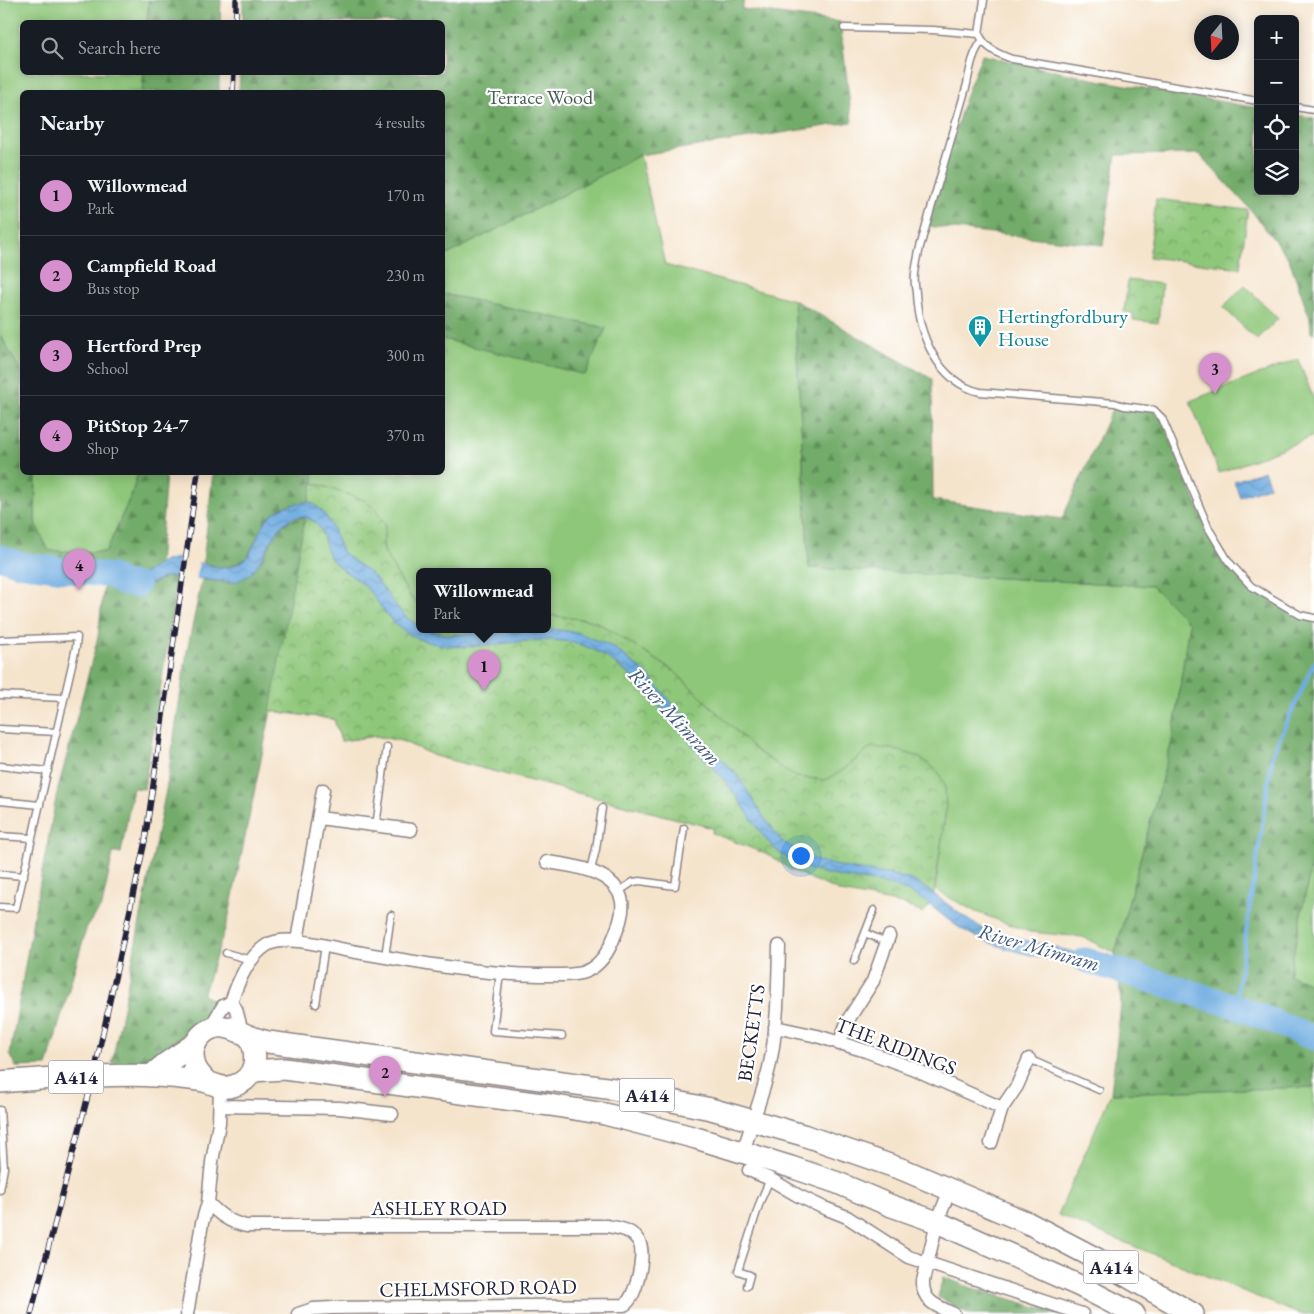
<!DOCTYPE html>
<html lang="en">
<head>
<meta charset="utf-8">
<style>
	:root { --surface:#171b24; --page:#242831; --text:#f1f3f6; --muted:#9ea1a6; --line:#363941; --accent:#d690ce }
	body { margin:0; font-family:"EB Garamond",serif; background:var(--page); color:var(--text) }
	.controls { position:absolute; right:15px; top:15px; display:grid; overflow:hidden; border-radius:8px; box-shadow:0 2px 12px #0003 }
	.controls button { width:45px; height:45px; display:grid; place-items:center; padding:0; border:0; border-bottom:1px solid var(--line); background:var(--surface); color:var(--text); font:25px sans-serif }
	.compass { position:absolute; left:1194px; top:15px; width:45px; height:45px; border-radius:50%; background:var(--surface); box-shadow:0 2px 12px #0003; rotate:198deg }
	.you { position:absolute; left:800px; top:855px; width:18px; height:18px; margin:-12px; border:4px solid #fff; border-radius:50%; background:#1a73e8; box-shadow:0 0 0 8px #1a73e833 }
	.badge { display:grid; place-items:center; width:32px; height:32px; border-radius:50%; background:var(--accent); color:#111; font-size:16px; font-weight:700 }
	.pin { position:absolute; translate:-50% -41px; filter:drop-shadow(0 1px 2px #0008) }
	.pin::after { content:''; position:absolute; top:26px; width:18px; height:15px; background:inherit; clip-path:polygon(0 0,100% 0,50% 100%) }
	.popup { position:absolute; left:416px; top:568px; width:135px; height:65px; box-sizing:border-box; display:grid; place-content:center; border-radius:8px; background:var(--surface); filter:drop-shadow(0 1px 4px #0005); font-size:16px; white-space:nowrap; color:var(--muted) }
	.popup b { font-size:19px; color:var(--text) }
	.popup::after { content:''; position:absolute; left:50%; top:100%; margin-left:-10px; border:10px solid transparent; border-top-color:var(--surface) }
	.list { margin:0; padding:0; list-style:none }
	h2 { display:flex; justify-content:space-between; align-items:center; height:65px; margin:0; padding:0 20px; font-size:21px }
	h2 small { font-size:16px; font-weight:400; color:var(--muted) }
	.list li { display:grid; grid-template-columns:32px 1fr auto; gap:15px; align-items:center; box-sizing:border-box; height:80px; padding:0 20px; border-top:1px solid var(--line) }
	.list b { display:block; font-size:19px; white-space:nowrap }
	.list p { margin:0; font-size:16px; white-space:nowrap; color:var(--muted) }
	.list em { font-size:16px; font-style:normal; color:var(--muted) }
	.icon { flex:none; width:28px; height:28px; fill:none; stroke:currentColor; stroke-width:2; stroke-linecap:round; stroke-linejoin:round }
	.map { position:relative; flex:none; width:1314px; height:1314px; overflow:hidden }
	.search { position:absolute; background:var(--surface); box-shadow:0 2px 12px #0003; left:20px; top:20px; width:425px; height:55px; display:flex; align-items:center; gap:12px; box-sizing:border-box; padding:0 18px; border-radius:8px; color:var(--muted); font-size:19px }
	.panel { position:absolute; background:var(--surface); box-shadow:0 2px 12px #0003; left:20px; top:90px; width:425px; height:385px; border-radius:8px }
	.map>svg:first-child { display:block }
</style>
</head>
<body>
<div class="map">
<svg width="1314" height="1314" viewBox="0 0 1314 1314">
	<defs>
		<pattern id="forest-firs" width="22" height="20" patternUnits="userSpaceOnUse" patternTransform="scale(1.25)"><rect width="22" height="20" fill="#73ac6a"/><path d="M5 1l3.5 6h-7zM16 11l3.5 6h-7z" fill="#5e8c58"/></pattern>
		<pattern id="park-crowns" width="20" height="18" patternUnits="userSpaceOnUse" patternTransform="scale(1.25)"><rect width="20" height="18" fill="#8fc77a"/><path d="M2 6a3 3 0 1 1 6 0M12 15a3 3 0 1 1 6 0" fill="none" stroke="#74a165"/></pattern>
		<pattern id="water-waves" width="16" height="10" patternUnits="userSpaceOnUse" patternTransform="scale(1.25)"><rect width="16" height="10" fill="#6eace0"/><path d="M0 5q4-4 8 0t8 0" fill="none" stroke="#5a8cb7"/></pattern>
	</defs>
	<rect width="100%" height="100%" fill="#fff"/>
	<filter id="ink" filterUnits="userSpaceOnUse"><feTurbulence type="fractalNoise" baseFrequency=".02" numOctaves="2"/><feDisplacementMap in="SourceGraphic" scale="10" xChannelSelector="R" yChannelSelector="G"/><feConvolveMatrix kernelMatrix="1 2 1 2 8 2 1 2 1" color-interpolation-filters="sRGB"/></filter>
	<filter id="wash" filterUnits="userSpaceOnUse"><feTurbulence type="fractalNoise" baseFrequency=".0096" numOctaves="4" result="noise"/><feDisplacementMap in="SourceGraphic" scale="20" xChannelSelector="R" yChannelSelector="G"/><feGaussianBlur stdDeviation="1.12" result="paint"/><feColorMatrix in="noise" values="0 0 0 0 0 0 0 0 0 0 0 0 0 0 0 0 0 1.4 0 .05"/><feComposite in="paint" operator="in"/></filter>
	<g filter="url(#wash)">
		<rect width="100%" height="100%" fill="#f5e4cc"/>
		<path fill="#8fc77a" stroke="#58745a" d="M 0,0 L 149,0 L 147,22 L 22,22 L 22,72 L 144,73 L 142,92 L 22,92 L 22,373 L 0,335 Z
			M 640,155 L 665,265 L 794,300 L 809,568 L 1152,586 L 1189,623 L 1173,737 L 1115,953 L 1083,937 L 1030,932 L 976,912 L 935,890 L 946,809 L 872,747 L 839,773 L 825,780 L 795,777 L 757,751 L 674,671 L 595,621 L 548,615 L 548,572 L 420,572 L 420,603 L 411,598 L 385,554 L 383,545 L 384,525 L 364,500 L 313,483 L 313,473 L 442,472 L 443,339 L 585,374 L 606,328 L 443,294 L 443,257 Z
			M 1245,285 L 1278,319 L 1257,340 L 1223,307 Z
			M 1298,359 L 1314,400 L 1314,436 L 1219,473 L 1190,401 Z
			M 36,473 L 138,473 L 132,493 L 106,552 L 49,551 L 35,523 Z
			M 1314,851 L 1314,985 L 1289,975 Z
			M 1314,1087 L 1314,1314 L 1299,1314 L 1058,1215 L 1111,1093 Z"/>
		<path fill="url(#forest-firs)" stroke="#4a6752" d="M 149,0 L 221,0 L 220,22 L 147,22 Z
			M 243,0 L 744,0 L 742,9 L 840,22 L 852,122 L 640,155 L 443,257 L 442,92 L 239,92 L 240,73 L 442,72 L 442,22 L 243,22 Z
			M 982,55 L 1092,79 L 1258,108 L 1258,191 L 1295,191 L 1295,115 L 1314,118 L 1314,333 L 1311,333 L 1310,318 L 1289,259 L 1250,209 L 1199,154 L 1116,155 L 1103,245 L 927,226 L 967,92 Z
			M 144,73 L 219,73 L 219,92 L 142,92 Z
			M 443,294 L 606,328 L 585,375 L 443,339 Z
			M 794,300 L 932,379 L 933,500 L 1062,519 L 1115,403 L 1154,410 L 1162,418 C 1184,471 1207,546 1250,585 C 1266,601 1293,610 1314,618 L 1314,851 L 1289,975 L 1314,985 L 1314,1087 L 1111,1093 L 1121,1004 L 1119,978 L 1115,953 L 1173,737 L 1189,623 L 1152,586 L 809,568 Z
			M 0,335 L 22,373 L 22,472 L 36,473 L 35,523 L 49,551 L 106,552 L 132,493 L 138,473 L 166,473 L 159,565 C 135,578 133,583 109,565 L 53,572 L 0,558 Z
			M 213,473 L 313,473 L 314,483 L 364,500 L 376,510 L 385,525 L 383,545 L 385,554 L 411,598 L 420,603 L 420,626 L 323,512 L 267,519 L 246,559 L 228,567 L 218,567 L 203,562 Z
			M 305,517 L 377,602 L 713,828 L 435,756 L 402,741 L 376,736 L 341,741 L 334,719 L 271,711 L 228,920 L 203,995 L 217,1002 C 195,1026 172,1054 139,1062 C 131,1064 120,1063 112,1063 L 166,790 L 187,651 L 202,580 L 235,582 C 243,576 254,570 260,562 C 275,541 274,520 305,517 Z
			M 166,577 L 177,578 L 167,648 L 144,789 L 133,788 L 121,853 L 113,853 L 102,906 L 87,926 L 47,1066 L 16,1067 L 10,1054 L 34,914 L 57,793 L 98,637 L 104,584 L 135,592 Z
			M 943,1277 L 972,1288 L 1061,1314 L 970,1314 L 938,1297 Z"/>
		<path fill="url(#park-crowns)" stroke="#58745a" d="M 1156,199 L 1248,210 L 1240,268 L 1149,257 Z
			M 1128,280 L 1162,284 L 1158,323 L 1133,320 L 1133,313 L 1124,312 Z
			M 313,483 L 364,500 L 376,510 L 385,525 L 383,545 L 385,554 L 411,598 L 420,603 L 420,630 L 548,630 L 548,615 L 595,621 L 674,671 L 757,751 L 795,777 L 825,780 L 839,773 L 872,747 L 892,749 L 917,756 L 937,770 L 945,785 L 946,809 L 934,894 L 930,906 L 922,913 L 902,904 L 841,892 L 791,870 L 769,855 L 712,833 L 713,828 L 435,756 L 402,741 L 376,736 L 341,741 L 334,719 L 270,711 L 305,517 Z"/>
		<path fill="url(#water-waves)" stroke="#48678e" d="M 1264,471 L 1270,486 L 1240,497 L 1234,481 Z
			M 309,502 C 327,509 335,533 341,550 C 350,561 365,567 375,578 C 390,595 398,616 420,626 L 420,630 L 427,630 L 448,635 L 551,629 L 576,632 L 613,647 L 646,673 L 709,746 L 738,776 L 765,819 L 782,841 L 798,852 L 817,861 L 847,868 L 893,875 L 914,881 L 934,894 L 971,922 L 990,932 L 1116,962 L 1119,978 C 1105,974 1092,969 1078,965 C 1048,958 1017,954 988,942 C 979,938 969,934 960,928 C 940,915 922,895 899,888 C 856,875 812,881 776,850 C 758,833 747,810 732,790 C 721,775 707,762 695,748 C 665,713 636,672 594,650 C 537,621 467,668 407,633 C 388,622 380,603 366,587 C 356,577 341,571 332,560 C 322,547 327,527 309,519 C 279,505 267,559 251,573 C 248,576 239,581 235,582 C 230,583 222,581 217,581 C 201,579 183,576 167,577 C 155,578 145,591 134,591 C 125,592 113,586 104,584 L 109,565 C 118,572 127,578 138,577 C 147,572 158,563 168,560 C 193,553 222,580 245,559 C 250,556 252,547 255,543 C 259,535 262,525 267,519 C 278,507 294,503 309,502 Z"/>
		<path fill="#f5e4cc" d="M 179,557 L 199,559 L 196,582 L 176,581 Z"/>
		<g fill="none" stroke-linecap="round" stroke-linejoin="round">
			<path stroke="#6eace0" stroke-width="4.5" d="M 1235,1006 L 1273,752 L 1314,663"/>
			<path stroke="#6eace0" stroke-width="25" d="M 0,557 L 19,564 L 112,576 L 122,583 L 137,585
				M 1085,960 L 1235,1006 L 1314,1038"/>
		</g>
	</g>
	<g filter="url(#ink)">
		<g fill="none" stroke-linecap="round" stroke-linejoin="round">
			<g stroke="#8c8384" stroke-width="9">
				<path id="service" d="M 984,0 L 979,34 C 986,49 998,54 1012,59 L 1258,101
					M 844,28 L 933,30 L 979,34
					M 982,41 C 972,54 970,69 967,84 L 920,247 C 918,256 916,265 915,274 C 914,280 915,287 916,293 C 918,333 937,382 980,392 L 1115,403 L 1124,406 L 1154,410 L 1162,418 L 1209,529 L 1229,562 L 1251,586 L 1300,615 L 1314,618
					M 1295,107 L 1314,110
					M 0,640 L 77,637 L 76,647 L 16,908 L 0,907
					M 0,695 L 64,698
					M 0,729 L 57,732
					M 0,766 L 48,771
					M 0,801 L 40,805
					M 376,826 L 387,747
					M 0,836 L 32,838
					M 591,870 L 596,849 L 602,808
					M 0,874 L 24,876
					M 618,892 L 633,882 L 640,881 L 675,886 L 684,828
					M 865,933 L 886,942
					M 226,953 L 251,960
					M 385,957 L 391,915
					M 854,961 L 874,910
					M 500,973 L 493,1031 L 562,1036
					M 316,1004 L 325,946
					M 1029,1059 L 1099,1090
					M 0,1110 L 4,1168 L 0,1190
					M 747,1286 L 750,1275 L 738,1271 L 760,1202 L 770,1179"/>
			</g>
			<g stroke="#8c8384" stroke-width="15">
				<path id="minor" d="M 319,818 L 411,830
					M 297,941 L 323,790
					M 231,1002 L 236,1009 L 242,1032
					M 775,1027 L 817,1036 L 866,1051 L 912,1068 L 1002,1108
					M 209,1029 L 223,1006 L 231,1002 C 238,982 248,957 267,945 C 287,934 323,946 345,950 C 409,961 474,974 540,975 C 553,975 568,976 581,973 C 596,969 606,956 612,942 C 617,930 624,915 622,902 C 617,871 571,865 547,862
					M 839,1044 L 848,1020 L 873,981 L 889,936
					M 220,1106 L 340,1108 L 392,1114
					M 991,1143 L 1002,1108 L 1017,1086 L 1029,1059
					M 743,1153 C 751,1124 762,1097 769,1068 C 778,1028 778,986 779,946
					M 749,1170 L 770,1179 L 797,1195 L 822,1207 L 847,1217 L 909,1257 L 1082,1314
					M 950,1190 L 937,1222 L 923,1281 C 922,1302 937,1306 954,1314
					M 208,1203 C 220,1215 229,1222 246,1226 L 607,1226 C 620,1228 634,1230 640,1244 C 645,1256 636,1299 624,1305 L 332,1308 L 313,1309 L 298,1314
					M 187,1314 L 202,1223 L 208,1203 L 212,1162 L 219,1123 L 220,1087"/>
			</g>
			<g stroke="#8c8384" stroke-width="24">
				<path id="trunk" d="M 252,1071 L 284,1069 L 550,1105 L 605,1114 L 696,1138 L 791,1167 L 838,1183 L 889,1205 L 937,1222 L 1080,1286 L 1134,1314
					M 152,1075 L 165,1064 L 196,1043
					M 206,1081 C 200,1075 195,1070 194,1062 C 189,1043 205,1025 224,1027 C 234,1028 241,1033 249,1036 C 255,1039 262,1040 268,1042 L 614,1089 L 711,1109 L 803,1135 L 904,1170 L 1028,1223 L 1097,1259 L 1193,1314
					M 0,1082 C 31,1079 61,1078 92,1076 C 112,1076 133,1074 154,1076 C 170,1077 187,1078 203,1081 C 214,1083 221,1090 233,1086 C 257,1079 259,1055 249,1036"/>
			</g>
			<use href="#service" stroke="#fff" stroke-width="6"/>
			<use href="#minor" stroke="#fff" stroke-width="12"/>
			<use href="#trunk" stroke="#fff" stroke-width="21"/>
			<g stroke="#22223b" stroke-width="5.5">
				<path id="rail" d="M 236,22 L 236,0
					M 233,92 L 234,72
					M 31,1314 L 95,1069 L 145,841 L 198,472"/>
			</g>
			<use href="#rail" stroke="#fff" stroke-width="4" stroke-dasharray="11" stroke-linecap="butt"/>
		</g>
	</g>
	<defs>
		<g id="building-pin" transform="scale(1.25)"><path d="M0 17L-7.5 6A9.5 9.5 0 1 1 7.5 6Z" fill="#0f9aa8" stroke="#fff"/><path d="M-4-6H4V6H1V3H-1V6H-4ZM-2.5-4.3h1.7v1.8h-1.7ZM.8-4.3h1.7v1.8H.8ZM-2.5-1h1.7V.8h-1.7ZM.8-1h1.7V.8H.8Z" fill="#fff"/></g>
	</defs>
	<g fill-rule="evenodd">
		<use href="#building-pin" x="980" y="327"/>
	</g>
	<g text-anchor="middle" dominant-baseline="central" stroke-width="4.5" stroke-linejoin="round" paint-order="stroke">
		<g fill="#fff" stroke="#646476" stroke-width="1">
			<rect x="48.5" y="1060.5" width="55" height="33" rx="4"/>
			<rect x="619.5" y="1078.5" width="55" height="33" rx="4"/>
			<rect x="1083.5" y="1250.5" width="55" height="33" rx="4"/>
		</g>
		<g font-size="19" font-weight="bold" fill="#22223b">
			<text x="76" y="1077">A414</text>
			<text x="647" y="1095">A414</text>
			<text x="1111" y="1267">A414</text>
		</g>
		<g font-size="20" fill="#485c51" stroke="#fff">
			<text x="540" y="97">Terrace Wood</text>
		</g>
		<g font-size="20" fill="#0d838f" stroke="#fff" text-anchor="start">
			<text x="998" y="316">Hertingfordbury<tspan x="998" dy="23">House</tspan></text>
		</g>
		<g font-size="20" fill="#22223b" stroke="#fff">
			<text transform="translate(751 1033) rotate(-82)">BECKETTS</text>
			<text transform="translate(896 1046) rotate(21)">THE RIDINGS</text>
			<text x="439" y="1208">ASHLEY ROAD</text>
			<text transform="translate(478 1288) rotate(-1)">CHELMSFORD ROAD</text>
		</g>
		<g font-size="21" font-style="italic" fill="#40597d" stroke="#fff">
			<text transform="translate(675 716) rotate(47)">River Mimram</text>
			<text transform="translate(1039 947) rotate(16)">River Mimram</text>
		</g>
	</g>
</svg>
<div class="controls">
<button>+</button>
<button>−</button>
<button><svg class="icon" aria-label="locate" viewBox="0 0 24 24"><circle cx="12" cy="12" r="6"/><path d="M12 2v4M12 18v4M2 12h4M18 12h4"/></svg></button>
<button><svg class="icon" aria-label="layers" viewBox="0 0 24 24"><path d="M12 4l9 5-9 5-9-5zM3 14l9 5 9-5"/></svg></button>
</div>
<svg class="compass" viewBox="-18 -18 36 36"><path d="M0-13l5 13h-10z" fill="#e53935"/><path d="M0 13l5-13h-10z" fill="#9ea1a6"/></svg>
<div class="you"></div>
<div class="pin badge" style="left:484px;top:691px">1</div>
<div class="popup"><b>Willowmead</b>Park</div>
<div class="pin badge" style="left:385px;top:1097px">2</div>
<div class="pin badge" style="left:1215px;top:394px">3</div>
<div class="pin badge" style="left:79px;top:590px">4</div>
<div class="search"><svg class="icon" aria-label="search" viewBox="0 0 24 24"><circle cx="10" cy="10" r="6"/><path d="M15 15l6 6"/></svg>Search here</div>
<section class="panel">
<h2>Nearby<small>4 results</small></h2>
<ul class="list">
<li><span class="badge">1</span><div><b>Willowmead</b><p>Park</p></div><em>170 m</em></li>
<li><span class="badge">2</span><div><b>Campfield Road</b><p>Bus stop</p></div><em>230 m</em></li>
<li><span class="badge">3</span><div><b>Hertford Prep</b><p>School</p></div><em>300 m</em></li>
<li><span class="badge">4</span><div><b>PitStop 24-7</b><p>Shop</p></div><em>370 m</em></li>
</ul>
</section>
</div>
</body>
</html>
